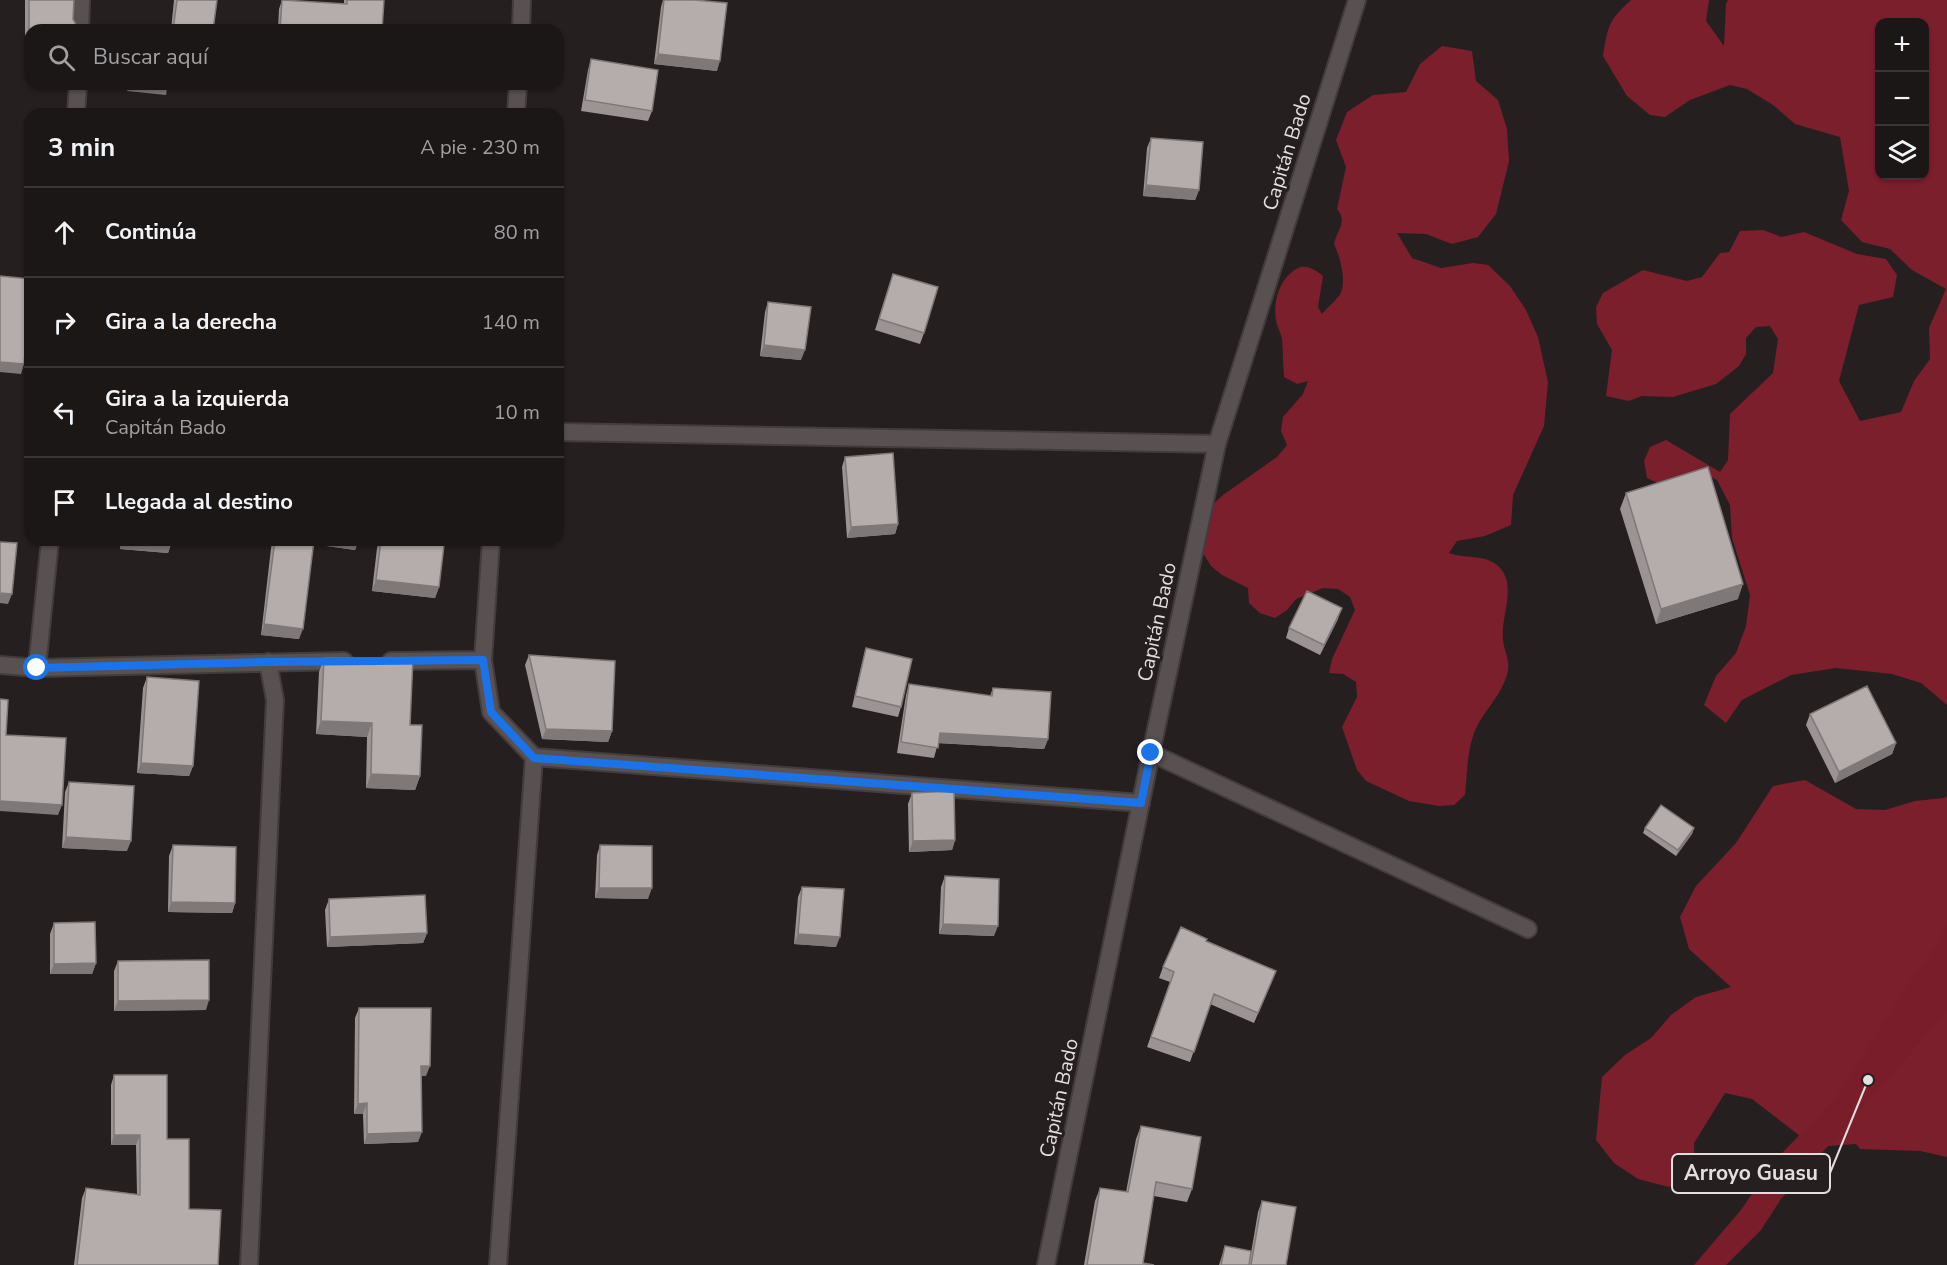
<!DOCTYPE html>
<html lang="es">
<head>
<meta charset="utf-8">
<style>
	:root { --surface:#1c1717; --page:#252020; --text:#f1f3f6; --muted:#a09fa1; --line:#3a3636 }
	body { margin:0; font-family:"Nunito Sans",sans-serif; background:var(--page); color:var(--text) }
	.controls { position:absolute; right:18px; top:18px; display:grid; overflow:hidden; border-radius:12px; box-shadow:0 2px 4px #0004 }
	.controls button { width:54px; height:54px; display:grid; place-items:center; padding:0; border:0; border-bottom:2px solid var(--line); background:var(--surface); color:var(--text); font:30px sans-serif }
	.stop { position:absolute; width:18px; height:18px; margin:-14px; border:4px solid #1a73e8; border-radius:50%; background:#fff }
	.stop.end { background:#1a73e8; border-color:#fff; box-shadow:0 2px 6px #0008 }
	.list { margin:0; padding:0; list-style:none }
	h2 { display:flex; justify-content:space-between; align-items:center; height:78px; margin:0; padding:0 24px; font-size:26px }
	h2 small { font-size:20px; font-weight:400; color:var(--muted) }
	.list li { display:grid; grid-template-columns:39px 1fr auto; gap:18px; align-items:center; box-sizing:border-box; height:90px; padding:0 24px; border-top:2px solid var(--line) }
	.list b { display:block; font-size:22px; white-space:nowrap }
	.list p { margin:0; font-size:20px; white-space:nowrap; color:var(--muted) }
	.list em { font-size:20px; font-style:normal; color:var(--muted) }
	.icon { flex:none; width:33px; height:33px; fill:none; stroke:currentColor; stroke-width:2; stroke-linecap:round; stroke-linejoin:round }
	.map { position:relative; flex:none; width:1947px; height:1265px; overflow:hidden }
	.search { position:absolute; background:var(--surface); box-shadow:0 2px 4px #0004; left:24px; top:24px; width:540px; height:66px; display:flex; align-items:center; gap:15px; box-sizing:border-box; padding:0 21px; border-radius:18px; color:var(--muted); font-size:22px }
	.panel { position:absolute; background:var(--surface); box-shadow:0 2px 4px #0004; left:24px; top:108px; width:540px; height:438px; border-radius:18px }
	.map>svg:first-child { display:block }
</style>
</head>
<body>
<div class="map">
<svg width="1947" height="1265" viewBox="0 0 1947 1265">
	<rect width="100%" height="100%" fill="#261f1f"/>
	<path fill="#7c1f2c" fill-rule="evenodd" d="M 1631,0 L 1709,0 L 1706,21 L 1724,46 L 1726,4 L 1728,0 L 1947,0 L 1947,705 L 1921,683 L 1892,674 L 1836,668 L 1791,675 L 1742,700 L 1726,723 L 1704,705 L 1716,676 L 1736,653 L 1746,626 L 1750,595 L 1732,538 L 1730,505 L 1717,480 L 1702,473 L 1674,477 L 1660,484 L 1647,478 L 1644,461 L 1650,447 L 1666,440 L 1720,472 L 1728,460 L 1730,414 L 1773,373 L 1778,339 L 1770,326 L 1756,327 L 1746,338 L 1746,354 L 1739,366 L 1716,384 L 1673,397 L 1642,396 L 1629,401 L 1606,396 L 1612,350 L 1597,324 L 1596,307 L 1603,293 L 1643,270 L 1687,281 L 1702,277 L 1720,253 L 1729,252 L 1740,231 L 1763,230 L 1781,237 L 1804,232 L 1857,254 L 1886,259 L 1897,275 L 1893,297 L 1859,305 L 1839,381 L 1860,421 L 1901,412 L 1914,381 L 1930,359 L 1929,328 L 1946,289 L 1912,270 L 1890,249 L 1862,242 L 1841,220 L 1849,191 L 1840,137 L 1795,124 L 1773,105 L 1747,89 L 1730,85 L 1690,100 L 1665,117 L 1650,115 L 1627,96 L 1603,56 C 1608,26 1608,21 1631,0 ZM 1880,22 L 1924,22 L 1924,176 L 1880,176 Z
		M 1442,46 L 1472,51 L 1476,81 L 1498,100 L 1507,129 L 1509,161 L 1496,214 L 1478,237 L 1452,244 L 1426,234 L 1397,233 L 1412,258 L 1441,268 L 1473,263 L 1488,265 L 1510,286 L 1526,310 L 1538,337 L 1548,382 L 1544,426 L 1513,495 L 1511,525 L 1485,536 L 1457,541 L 1449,553 C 1465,559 1483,554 1497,565 C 1519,584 1500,616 1503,640 C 1504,651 1510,659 1508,671 C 1502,697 1481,712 1473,736 C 1467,754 1467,776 1465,795 L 1454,805 L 1439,806 L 1409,801 L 1366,781 L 1357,770 L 1342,727 L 1357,697 L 1356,682 L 1343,674 L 1329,673 L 1332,659 L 1355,610 L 1350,597 L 1338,589 L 1323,588 L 1296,599 L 1287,610 L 1275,618 L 1260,613 L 1249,603 L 1248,588 L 1222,575 L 1211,566 L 1203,553 L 1198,537 L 1209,508 L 1223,495 L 1277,457 L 1287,445 L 1281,431 L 1283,417 L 1303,394 L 1308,381 L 1297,384 L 1284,377 C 1283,364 1283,352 1282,339 C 1281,333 1277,327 1276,321 C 1273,302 1279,278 1298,268 C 1306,264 1316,270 1323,276 L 1318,307 L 1322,314 C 1327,308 1334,302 1339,296 C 1348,283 1340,257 1334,244 C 1337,230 1348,222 1337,209 L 1346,167 L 1336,140 L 1347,112 L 1373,95 L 1406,92 L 1420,64 Z
		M 1805,780 L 1856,809 L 1885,810 L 1915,801 L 1944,798 L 1947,796 L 1947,1157 L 1920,1151 L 1860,1149 L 1856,1144 L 1828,1146 L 1800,1136 L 1752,1099 L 1725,1093 L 1694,1143 L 1695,1172 L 1669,1187 L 1638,1179 L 1614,1163 L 1596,1140 L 1602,1077 L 1625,1055 L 1651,1038 L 1671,1015 L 1696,997 L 1731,987 L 1689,949 L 1680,917 L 1696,886 L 1736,843 L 1773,786 Z"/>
	<path fill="#7a1d2b" d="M 1947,923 L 1947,1012 L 1781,1199 L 1761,1230 L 1726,1265 L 1694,1265 L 1741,1210 L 1776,1159 L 1836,1098 L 1909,983 L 1937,945 Z"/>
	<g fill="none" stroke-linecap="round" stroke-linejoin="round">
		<g stroke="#423c3c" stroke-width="20">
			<path id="minor" d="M 80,30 L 81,0
				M 521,30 L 522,0
				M 76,114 L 78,84
				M 516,114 L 518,84
				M 558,432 L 1217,444
				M 491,540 L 483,660 L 491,712 L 534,757 L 1141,803
				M 391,661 L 483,660
				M 0,665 L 37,668 L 344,661
				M 37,668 L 50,540
				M 1151,753 L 1528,929
				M 249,1265 L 275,700 L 268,662
				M 498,1265 L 534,757"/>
		</g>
		<g stroke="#423c3c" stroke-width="20">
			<path id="tertiary" d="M 1046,1265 L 1151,753 L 1217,444 L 1357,0"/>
		</g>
		<use href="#minor" stroke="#595151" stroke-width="16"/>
		<use href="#tertiary" stroke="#595151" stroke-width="16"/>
	</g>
	<path fill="#9c9494" d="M 25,0 L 74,0 L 30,54 L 25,54 Z
		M 174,0 L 217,0 L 213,30 L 171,30 Z
		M 282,0 L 344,4 L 344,0 L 384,0 L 382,30 L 278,30 L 279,9 Z
		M 663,0 L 695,0 L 717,71 L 654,64 L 661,7 Z
		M 591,59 L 652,111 L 648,121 L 581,111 L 588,70 Z
		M 1151,138 L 1199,190 L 1195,200 L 1143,196 L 1147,148 Z
		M 893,274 L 924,333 L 920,344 L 875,330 Z
		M 768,302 L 801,360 L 760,356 L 765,312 Z
		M 845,457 L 898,524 L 895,534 L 847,538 L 842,467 Z
		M 1626,493 L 1738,599 L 1656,624 L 1620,509 Z
		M 121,540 L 172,540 L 168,553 L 120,549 Z
		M 272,540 L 359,540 L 355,550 L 314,544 L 299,639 L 261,635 Z
		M 380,540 L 403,540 L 439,587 L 435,598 L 372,591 L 377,548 Z
		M 1338,619 L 1320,655 L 1286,638 L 1289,628 Z
		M 866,648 L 901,707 L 898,717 L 852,707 L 863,659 Z
		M 529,655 L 612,731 L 608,742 L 542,739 L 525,665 Z
		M 324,658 L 410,725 L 420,776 L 415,790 L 366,788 L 367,737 L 316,734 L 319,672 Z
		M 147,677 L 193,766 L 189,776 L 137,773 L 143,688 Z
		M 909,684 L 990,696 L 993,688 L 1048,739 L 1044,749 L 938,743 L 934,758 L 897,753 L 906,695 Z
		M 1810,714 L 1896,743 L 1892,754 L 1835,783 L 1806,725 Z
		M 69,782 L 127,851 L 62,848 L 65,792 Z
		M 912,793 L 955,840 L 952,850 L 909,852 L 908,804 Z
		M 1645,828 L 1694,828 L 1692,834 L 1676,856 L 1643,833 Z
		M 173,845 L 235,903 L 232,913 L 168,912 L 169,856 Z
		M 600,845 L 648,899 L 595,898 L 597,855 Z
		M 945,876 L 994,936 L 939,934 L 941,887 Z
		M 802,887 L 836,947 L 794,944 L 798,897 Z
		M 329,899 L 427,933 L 423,943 L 327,947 L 325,910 Z
		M 54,923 L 96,963 L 92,974 L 50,974 L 50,934 Z
		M 118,961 L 206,1010 L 114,1011 L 114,971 Z
		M 1163,967 L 1276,971 L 1254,1023 L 1210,1004 L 1190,1062 L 1147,1047 L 1170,982 L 1159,978 Z
		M 359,1008 L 426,1076 L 421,1076 L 418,1142 L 364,1144 L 363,1114 L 354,1114 L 355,1018 Z
		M 114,1075 L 167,1139 L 189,1209 L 218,1265 L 74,1265 L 82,1198 L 86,1188 L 137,1194 L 136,1145 L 111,1145 L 111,1085 Z
		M 1141,1126 L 1192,1189 L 1187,1202 L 1154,1196 L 1143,1263 L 1154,1265 L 1084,1265 L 1095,1201 L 1100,1188 L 1126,1192 L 1136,1139 Z
		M 1262,1201 L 1286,1265 L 1249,1265 L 1258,1212 Z
		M 1225,1246 L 1249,1265 L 1219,1265 Z"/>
	<path fill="#7f7878" d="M 29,43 L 30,43 L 30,54 L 25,54 Z
		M 658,54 L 720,61 L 717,71 L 654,64 Z
		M 129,86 L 167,89 L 166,95 L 127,91 Z
		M 1146,185 L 1199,190 L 1195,200 L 1143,196 Z
		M 764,345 L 805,350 L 801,360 L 760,356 Z
		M 0,362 L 24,364 L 21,374 L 0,372 Z
		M 898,524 L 895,534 L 847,538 L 851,527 Z
		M 123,540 L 140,540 L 172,542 L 168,553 L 120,549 Z
		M 313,540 L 359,540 L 355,550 L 311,544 Z
		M 376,580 L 439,587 L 435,598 L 372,591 Z
		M 1743,584 L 1738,599 L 1656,624 L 1661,609 Z
		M 0,593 L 12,594 L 8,604 L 0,603 Z
		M 1342,608 L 1338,619 L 1320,655 L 1324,645 Z
		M 264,624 L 303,629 L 299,639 L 261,635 Z
		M 321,721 L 372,723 L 367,737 L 316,734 Z
		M 546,729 L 612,731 L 608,742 L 542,739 Z
		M 940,733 L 1048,739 L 1044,749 L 936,743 Z
		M 1896,743 L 1892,754 L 1835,783 L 1839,772 Z
		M 141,763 L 193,766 L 189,776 L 137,773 Z
		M 371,774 L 420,776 L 415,790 L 366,788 Z
		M 0,801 L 62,805 L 58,815 L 0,811 Z
		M 1694,828 L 1692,834 L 1676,856 L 1678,850 Z
		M 66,837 L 131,841 L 127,851 L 62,848 Z
		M 955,840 L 952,850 L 909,852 L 913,841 Z
		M 599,888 L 652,888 L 648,899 L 595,898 Z
		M 171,902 L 235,903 L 232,913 L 168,912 Z
		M 943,924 L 998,926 L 994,936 L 939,934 Z
		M 427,933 L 423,943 L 327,947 L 330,937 Z
		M 798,934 L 840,937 L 836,947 L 794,944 Z
		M 96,963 L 92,974 L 50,974 L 54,964 Z
		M 209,1000 L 206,1010 L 114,1011 L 118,1001 Z
		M 421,1066 L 430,1066 L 426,1076 L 417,1076 Z
		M 367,1103 L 363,1114 L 354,1114 L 358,1104 Z
		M 422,1132 L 418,1142 L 364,1144 L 367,1134 Z
		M 114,1135 L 140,1135 L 136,1145 L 111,1145 Z"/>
	<path fill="#b5acac" stroke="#7f7878" stroke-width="1.5" d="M 29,0 L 74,0 L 73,19 L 79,30 L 30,30 L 30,43 L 29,43 Z
		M 177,0 L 217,0 L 213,30 L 173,30 Z
		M 282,0 L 347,4 L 347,0 L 384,0 L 382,30 L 280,30 Z
		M 664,0 L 695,0 L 727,3 L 720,61 L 658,54 Z
		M 591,59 L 658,70 L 652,111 L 585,100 Z
		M 129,84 L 168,84 L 167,89 L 129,86 Z
		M 1151,138 L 1203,142 L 1199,190 L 1146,185 Z
		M 893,274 L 938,287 L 924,333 L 879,319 Z
		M 0,276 L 30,279 L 30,307 L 24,364 L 0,362 Z
		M 768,302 L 811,307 L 805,350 L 764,345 Z
		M 893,453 L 898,524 L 851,527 L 845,457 Z
		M 1708,467 L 1743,584 L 1661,609 L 1626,493 Z
		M 140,540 L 172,540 L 172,542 Z
		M 275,540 L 314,540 L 303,629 L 264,624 Z
		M 381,540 L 403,540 L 444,545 L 439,587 L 376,580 Z
		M 0,542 L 17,543 L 12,594 L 0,593 Z
		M 1307,591 L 1342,608 L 1324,645 L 1289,628 Z
		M 866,648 L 912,659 L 901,707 L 855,696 Z
		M 529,655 L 615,661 L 612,731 L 546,729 Z
		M 324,658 L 413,658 L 410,725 L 422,725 L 420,776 L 371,774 L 372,723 L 321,721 Z
		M 147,677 L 199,681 L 193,766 L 141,763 Z
		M 909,684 L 992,696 L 993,688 L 1051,692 L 1048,739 L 940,733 L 938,748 L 901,742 Z
		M 1867,686 L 1896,743 L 1839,772 L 1810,714 Z
		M 0,699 L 8,700 L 6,735 L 66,738 L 62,805 L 0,801 Z
		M 69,782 L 134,786 L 131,841 L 66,837 Z
		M 954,791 L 955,840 L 913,841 L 912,793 Z
		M 1661,805 L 1694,828 L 1678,850 L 1645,828 Z
		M 173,845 L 236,847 L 235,903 L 171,902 Z
		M 600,845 L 652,846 L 652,888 L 599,888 Z
		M 945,876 L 999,879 L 998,926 L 943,924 Z
		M 802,887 L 844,889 L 840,937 L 798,934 Z
		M 425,895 L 427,933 L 330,937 L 329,899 Z
		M 95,922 L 96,963 L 54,964 L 54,923 Z
		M 1181,927 L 1207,939 L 1206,941 L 1276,971 L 1258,1013 L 1214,994 L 1194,1052 L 1151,1037 L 1174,972 L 1163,967 Z
		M 209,960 L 209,1000 L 118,1001 L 118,961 Z
		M 359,1008 L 431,1008 L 430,1066 L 421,1066 L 422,1132 L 367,1134 L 367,1103 L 358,1104 Z
		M 114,1075 L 167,1075 L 167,1139 L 189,1139 L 189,1209 L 221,1210 L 218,1265 L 77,1265 L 86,1188 L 140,1195 L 140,1135 L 114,1135 Z
		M 1141,1126 L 1201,1137 L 1192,1189 L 1156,1182 L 1143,1263 L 1154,1265 L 1087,1265 L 1100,1188 L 1128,1192 Z
		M 1262,1201 L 1296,1207 L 1286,1265 L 1251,1265 Z
		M 1225,1246 L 1251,1251 L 1249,1265 L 1221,1265 Z"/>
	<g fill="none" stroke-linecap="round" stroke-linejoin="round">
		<path stroke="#1a73e8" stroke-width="8" d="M 37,668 L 268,662 L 483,660 L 491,712 L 534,758 L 1141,803 L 1151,753"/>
	</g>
	<g text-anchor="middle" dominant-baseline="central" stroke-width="6" stroke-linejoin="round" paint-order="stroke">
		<g font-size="20" fill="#e4dfdf" stroke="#261f1f">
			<text transform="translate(1287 152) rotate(-73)">Capitán Bado</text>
			<text transform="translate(1157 622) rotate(-78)">Capitán Bado</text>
			<text transform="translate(1059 1098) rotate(-78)">Capitán Bado</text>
		</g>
	</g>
	<path fill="none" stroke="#e4dfdf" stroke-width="2" d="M1868 1080L1830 1173"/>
	<circle fill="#e4dfdf" stroke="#261f1f" stroke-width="2" cx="1868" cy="1080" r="6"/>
	<rect fill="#261f1f" stroke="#e4dfdf" stroke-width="2" x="1672" y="1154" width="158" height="39" rx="6"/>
	<g font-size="21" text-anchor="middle" font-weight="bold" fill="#e4dfdf">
		<text x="1751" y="1180">Arroyo Guasu</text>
	</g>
</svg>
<div class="controls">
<button>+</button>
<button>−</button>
<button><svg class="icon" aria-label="layers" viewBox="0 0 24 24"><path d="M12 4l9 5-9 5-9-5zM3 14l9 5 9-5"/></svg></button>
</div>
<div class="stop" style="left:37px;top:668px"></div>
<div class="stop end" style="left:1151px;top:753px"></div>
<div class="search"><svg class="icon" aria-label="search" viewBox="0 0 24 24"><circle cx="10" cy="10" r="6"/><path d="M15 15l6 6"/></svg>Buscar aquí</div>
<section class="panel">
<h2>3 min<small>A pie · 230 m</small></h2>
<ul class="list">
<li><svg class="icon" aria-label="ahead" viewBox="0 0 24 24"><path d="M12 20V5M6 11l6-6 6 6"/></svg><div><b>Continúa</b></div><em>80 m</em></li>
<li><svg class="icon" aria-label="right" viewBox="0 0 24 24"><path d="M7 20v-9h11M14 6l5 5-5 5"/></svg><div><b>Gira a la derecha</b></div><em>140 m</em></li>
<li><svg class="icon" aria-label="left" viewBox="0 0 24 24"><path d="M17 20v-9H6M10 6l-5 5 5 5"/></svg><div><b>Gira a la izquierda</b><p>Capitán Bado</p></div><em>10 m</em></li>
<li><svg class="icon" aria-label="arrive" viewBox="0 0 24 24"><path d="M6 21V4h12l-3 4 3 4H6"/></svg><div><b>Llegada al destino</b></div></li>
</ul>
</section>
</div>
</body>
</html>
